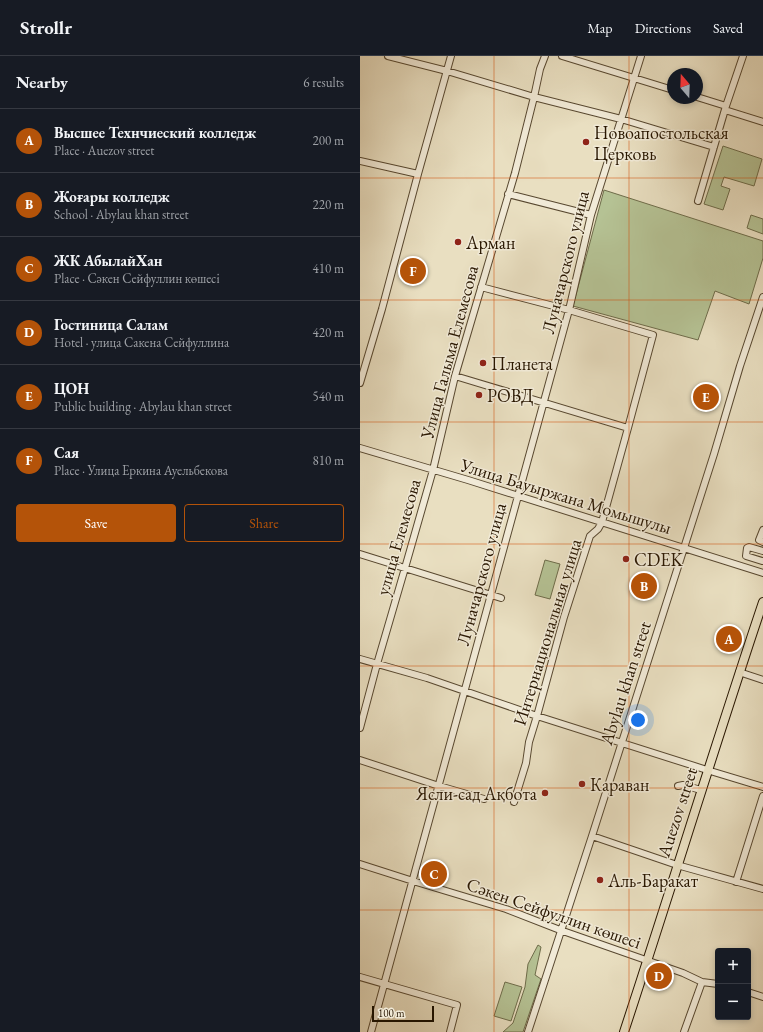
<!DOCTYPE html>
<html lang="en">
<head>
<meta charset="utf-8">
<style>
	:root { --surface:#171b24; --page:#20242c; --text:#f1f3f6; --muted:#9ea1a6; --line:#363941; --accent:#b45309 }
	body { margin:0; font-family:"EB Garamond",serif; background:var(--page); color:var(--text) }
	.controls { position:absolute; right:12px; bottom:12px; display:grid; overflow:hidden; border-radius:4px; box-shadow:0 2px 6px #0003 }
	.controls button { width:36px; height:36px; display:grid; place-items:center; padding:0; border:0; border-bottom:1px solid var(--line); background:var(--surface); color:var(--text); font:20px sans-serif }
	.compass { position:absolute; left:307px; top:12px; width:36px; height:36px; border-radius:50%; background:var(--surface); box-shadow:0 2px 6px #0003; rotate:341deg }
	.scale { position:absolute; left:12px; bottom:10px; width:62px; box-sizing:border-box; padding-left:4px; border:2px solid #281600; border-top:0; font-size:11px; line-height:14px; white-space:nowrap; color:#281600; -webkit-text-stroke:3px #f1ead7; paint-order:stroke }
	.you { position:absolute; left:278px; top:664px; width:14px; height:14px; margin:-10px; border:3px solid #fff; border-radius:50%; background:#1a73e8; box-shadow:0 0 0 6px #1a73e833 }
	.badge { display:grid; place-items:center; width:26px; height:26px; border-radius:50%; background:var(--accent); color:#fff; font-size:13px; font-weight:700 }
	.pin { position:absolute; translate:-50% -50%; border:2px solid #fff; box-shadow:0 1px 4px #0006 }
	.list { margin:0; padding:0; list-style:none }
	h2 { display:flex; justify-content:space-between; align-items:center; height:52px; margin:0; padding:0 16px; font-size:17px }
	h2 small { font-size:13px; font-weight:400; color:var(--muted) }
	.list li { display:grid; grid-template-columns:26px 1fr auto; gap:12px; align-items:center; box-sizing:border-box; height:64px; padding:0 16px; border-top:1px solid var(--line) }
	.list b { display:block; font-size:15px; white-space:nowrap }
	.list p { margin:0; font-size:13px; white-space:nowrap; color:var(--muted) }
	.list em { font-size:13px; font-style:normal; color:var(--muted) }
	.actions { display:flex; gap:8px; padding:12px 16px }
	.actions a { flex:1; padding:9px 0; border:1px solid var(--accent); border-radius:4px; text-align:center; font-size:14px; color:var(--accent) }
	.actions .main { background:var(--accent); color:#fff }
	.map { position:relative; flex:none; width:403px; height:976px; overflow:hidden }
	header { display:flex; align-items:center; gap:24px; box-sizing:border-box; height:56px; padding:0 20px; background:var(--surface); border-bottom:1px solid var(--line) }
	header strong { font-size:19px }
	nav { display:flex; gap:22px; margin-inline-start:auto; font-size:14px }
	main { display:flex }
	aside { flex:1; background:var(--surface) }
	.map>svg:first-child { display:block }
</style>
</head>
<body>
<header>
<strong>Strollr</strong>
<nav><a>Map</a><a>Directions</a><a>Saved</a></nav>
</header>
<main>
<aside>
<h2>Nearby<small>6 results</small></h2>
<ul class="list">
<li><span class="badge">A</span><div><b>Высшее Технчиеский колледж</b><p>Place · Auezov street</p></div><em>200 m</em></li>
<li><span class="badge">B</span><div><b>Жоғары колледж</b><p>School · Abylau khan street</p></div><em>220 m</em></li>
<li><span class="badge">C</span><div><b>ЖК АбылайХан</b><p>Place · Сәкен Сейфуллин көшесі</p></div><em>410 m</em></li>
<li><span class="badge">D</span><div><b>Гостиница Салам</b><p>Hotel · улица Сакена Сейфуллина</p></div><em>420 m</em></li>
<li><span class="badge">E</span><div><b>ЦОН</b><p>Public building · Abylau khan street</p></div><em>540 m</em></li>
<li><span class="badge">F</span><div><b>Сая</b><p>Place · Улица Еркина Ауельбекова</p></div><em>810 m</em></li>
</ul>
<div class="actions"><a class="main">Save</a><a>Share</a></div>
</aside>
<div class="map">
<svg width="403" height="976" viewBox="0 0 403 976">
	<rect width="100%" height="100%" fill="#e9dfc1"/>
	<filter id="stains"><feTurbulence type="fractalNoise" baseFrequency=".005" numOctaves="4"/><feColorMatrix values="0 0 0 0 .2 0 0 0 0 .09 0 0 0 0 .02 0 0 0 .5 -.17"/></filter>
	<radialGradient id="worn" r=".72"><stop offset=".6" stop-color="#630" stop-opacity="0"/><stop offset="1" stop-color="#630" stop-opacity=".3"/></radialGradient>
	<path fill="#b5c294" stroke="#6e6c4a" d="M 363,90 L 402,103 L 394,130 L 364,121 L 361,130 L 370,133 L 363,154 L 344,148 Z
		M 244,134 L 403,185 L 403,202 L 389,248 L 355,235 L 338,284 L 213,250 Z
		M 391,159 L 403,163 L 403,178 L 387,172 Z
		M 185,504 L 200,508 L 190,543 L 175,539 Z
		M 178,889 L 181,891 L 175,919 L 181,923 L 163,976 L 143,976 L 153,967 L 165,931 L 168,908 Z
		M 145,926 L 162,931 L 151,965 L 134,960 Z"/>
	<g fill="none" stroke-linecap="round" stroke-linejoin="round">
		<g stroke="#584830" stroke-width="8">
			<path id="minor" d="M 28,0 L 87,15 L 174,41 L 261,63 L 354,91
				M 202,0 L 313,34
				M 337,41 L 366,50
				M 365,54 L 403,66
				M 0,105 L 58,118
				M 148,138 L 231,159
				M 338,145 L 366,50 L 383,0
				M 121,231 L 209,254 L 293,279 L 268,372 L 242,466 L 238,473 L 230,480 L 204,561 L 177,660 L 169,686 L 166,707 L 154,746
				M 95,320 L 268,372
				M 0,327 L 22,253 L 58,118 L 91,0
				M 0,392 L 108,424 L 403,517
				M 403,474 L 399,484 L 403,486
				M 403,495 L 389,491 L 387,492 L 386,500 L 402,505 L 403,505
				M 0,498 L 141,542
				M 0,603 L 67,622 L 177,660 L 347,714 L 403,731
				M 379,616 L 403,624
				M 0,672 L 17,608 L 45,512 L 73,414 L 95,320 L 155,117 L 174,41 L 180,13 L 185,0
				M 0,704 L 79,730 L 124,743
				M 318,730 L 323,729 L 341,734
				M 232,780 L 317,809 L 403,833
				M 0,808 L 53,825 L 146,853 L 200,874 L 323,917 L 342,926 L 358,928
				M 376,826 L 403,740
				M 0,921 L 97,949 L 90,976
				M 388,936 L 403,941
				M 11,976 L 209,254 L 231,159 L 281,0
				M 168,976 L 232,780 L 354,398 L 380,310 L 403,241
				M 324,976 L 342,926"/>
		</g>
		<g stroke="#281600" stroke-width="10">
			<path id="major" d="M 264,976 C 311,833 355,689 403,546"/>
		</g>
		<use href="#minor" stroke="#f1ead7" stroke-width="6"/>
		<use href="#major" stroke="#e9dfc1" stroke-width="8"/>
	</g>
	<path fill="none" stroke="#d5520b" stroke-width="1" stroke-opacity="0.55" d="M 134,0 L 134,976M 269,0 L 269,976M 0,122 L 403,122M 0,244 L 403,244M 0,366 L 403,366M 0,488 L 403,488M 0,610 L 403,610M 0,732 L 403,732M 0,854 L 403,854"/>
	<g fill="#8f2418" stroke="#f1ead7" stroke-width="1.5">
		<circle cx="226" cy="86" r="4"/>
		<circle cx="98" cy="186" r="4"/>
		<circle cx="123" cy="307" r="4"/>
		<circle cx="119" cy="339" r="4"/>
		<circle cx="266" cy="503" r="4"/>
		<circle cx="222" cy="728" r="4"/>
		<circle cx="185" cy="737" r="4"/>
		<circle cx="240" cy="824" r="4"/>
	</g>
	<g text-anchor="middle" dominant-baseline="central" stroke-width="3" stroke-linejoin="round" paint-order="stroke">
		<g font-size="18" fill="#281600" stroke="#f1ead7" text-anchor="start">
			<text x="234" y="76">Новоапостольская<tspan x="234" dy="21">Церковь</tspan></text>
			<text x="106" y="186">Арман</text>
			<text x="131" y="307">Планета</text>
			<text x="127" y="339">РОВД</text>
			<text x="274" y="503">CDEK</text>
			<text x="230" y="728">Караван</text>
			<text x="177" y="737" text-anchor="end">Ясли-сад Ақбота</text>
			<text x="248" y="824">Аль-Баракат</text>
		</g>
		<g font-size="18" fill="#281600" stroke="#f1ead7">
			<text transform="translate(205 206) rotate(-76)">Луначарского улица</text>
			<text transform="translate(89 296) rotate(-75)">Улица Галыма Елемесова</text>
			<text transform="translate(206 440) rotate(17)">Улица Бауыржана Момышулы</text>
			<text transform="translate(38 481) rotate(-74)">улица Елемесова</text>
			<text transform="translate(121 518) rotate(-75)">Луначарского улица</text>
			<text transform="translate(187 576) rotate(-73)">Интернациональная улица</text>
			<text transform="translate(265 627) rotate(-72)">Abylau khan street</text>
			<text transform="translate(317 756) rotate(-72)">Auezov street</text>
			<text transform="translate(194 857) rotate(19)">Сәкен Сейфуллин көшесі</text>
		</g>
	</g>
	<rect width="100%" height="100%" filter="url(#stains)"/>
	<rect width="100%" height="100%" fill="url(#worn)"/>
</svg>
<div class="controls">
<button>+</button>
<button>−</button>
</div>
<svg class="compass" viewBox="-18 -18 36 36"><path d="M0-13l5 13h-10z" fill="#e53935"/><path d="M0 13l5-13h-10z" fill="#9ea1a6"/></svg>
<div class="scale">100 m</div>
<div class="you"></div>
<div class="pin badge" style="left:369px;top:583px">A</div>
<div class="pin badge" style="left:284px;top:530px">B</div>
<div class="pin badge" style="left:74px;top:818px">C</div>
<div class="pin badge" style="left:299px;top:920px">D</div>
<div class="pin badge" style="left:346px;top:341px">E</div>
<div class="pin badge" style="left:53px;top:215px">F</div>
</div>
</main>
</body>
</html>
